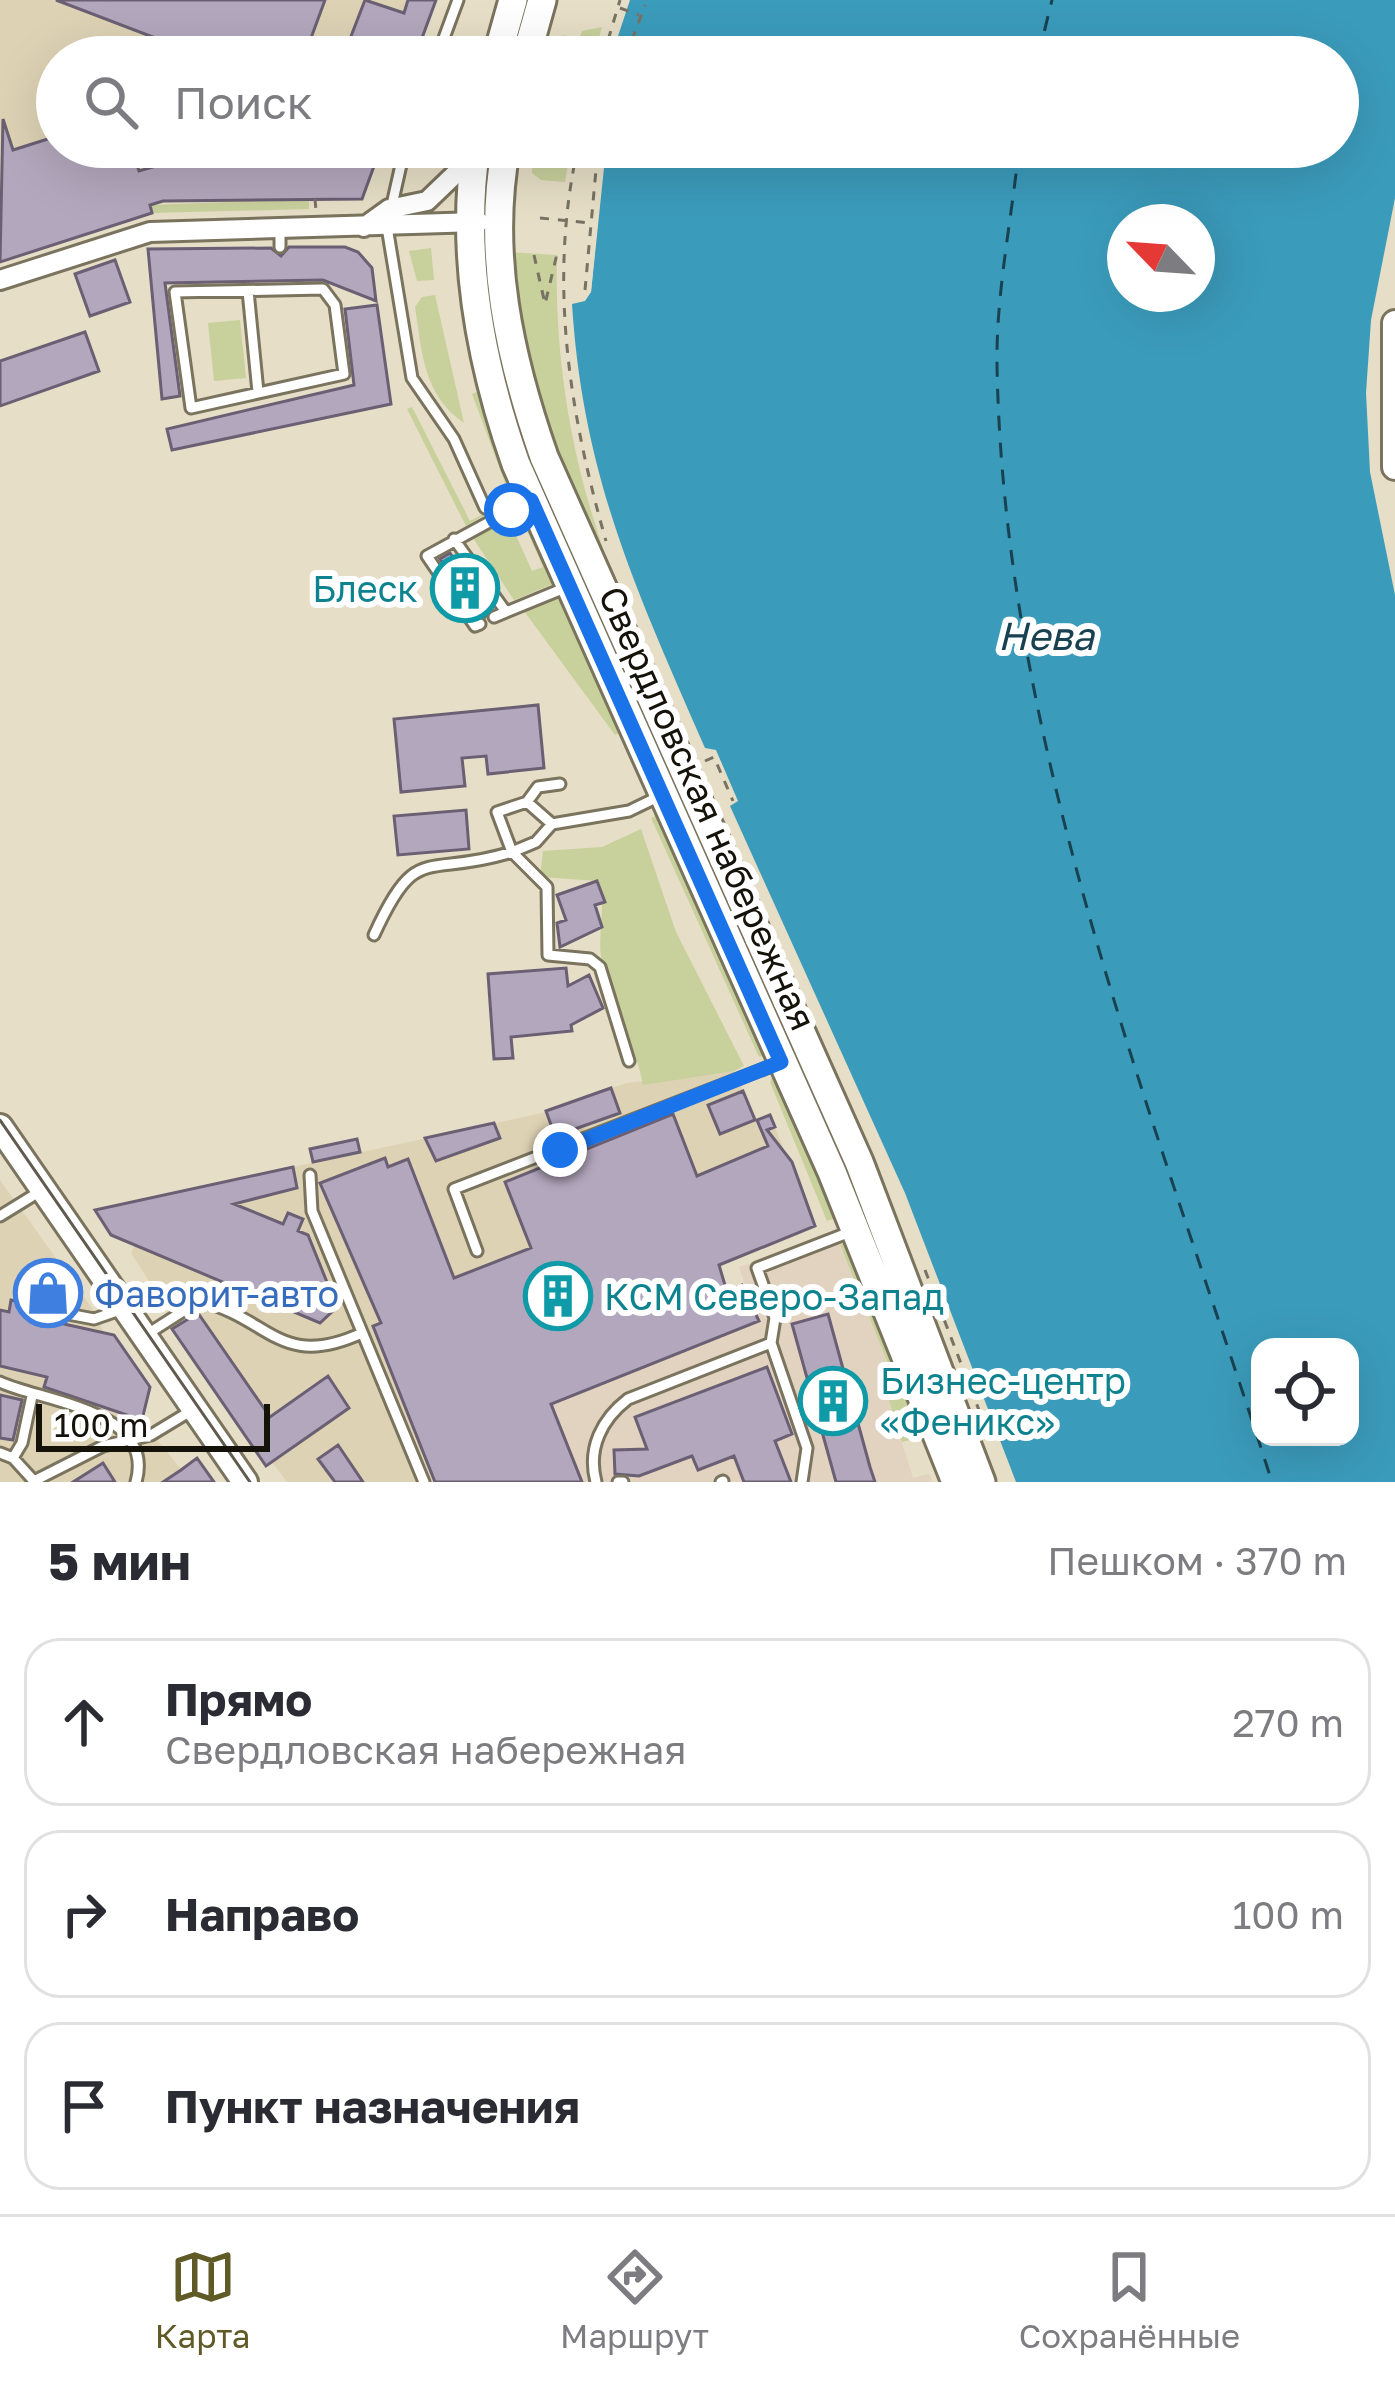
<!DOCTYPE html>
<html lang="ru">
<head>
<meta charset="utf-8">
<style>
	:root { --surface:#fff; --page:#f7f7f7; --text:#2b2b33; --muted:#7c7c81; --line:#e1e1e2; --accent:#5f5a26 }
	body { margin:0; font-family:"Golos Text",sans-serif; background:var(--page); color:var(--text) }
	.controls { position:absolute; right:36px; bottom:36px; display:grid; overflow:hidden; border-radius:24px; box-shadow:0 12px 48px #0002 }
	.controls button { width:108px; height:108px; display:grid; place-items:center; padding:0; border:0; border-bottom:3px solid var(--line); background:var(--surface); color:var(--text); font:60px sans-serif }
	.compass { position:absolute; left:1107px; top:204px; width:108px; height:108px; border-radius:50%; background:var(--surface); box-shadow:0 12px 48px #0002; rotate:295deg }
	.scale { position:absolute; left:36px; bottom:30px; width:234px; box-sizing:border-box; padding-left:12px; border:6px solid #15120a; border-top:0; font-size:33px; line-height:42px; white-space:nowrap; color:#15120a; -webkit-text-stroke:9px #fff; paint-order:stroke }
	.stop { position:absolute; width:36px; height:36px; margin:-27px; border:9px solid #1a73e8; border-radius:50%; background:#fff }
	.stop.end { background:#1a73e8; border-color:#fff; box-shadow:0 3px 12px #0008 }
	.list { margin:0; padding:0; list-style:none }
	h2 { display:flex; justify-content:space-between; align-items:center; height:156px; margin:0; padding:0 48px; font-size:51px }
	h2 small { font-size:39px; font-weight:400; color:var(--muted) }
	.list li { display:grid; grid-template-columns:78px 1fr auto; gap:36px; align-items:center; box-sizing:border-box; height:168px; margin:0 24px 24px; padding:0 24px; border:3px solid var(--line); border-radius:36px }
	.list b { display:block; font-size:45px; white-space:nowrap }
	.list p { margin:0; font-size:39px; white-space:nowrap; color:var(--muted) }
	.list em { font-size:39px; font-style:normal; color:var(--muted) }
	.icon { flex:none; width:66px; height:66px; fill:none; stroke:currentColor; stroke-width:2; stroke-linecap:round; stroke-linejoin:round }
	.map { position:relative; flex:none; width:1395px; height:1482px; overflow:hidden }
	.search { position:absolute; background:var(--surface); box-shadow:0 12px 48px #0002; left:36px; right:36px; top:36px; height:132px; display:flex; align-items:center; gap:30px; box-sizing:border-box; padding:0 42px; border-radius:66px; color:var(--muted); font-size:45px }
	.sheet { height:732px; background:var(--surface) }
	nav { display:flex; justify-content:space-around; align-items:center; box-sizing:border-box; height:168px; border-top:3px solid var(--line); background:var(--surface); font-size:33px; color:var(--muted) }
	nav a { display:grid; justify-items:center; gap:6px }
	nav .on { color:var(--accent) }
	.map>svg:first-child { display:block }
</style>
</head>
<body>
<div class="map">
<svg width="1395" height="1482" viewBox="0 0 1395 1482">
	<rect width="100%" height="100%" fill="#e6dec6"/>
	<path fill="#e2d2c0" d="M 834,1232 L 900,1395 L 889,1401 L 913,1478 L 929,1474 L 933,1482 L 575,1482 L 551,1404 L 758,1322 L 739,1267 Z"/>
	<path fill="#ddd2b4" d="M 0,0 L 436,0 L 415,57 L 57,57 L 57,147 L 381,147 L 362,199 L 163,201 L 150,205 L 152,213 L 0,262 Z
		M 734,1071 L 757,1119 L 770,1115 L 815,1226 L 719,1265 L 727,1291 L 742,1285 L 759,1321 L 552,1404 L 581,1480 L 575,1482 L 287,1482 L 272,1462 L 266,1466 L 170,1326 L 175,1322 L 131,1253 L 135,1245 L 111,1235 L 95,1210 L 542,1113 L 626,1083 Z
		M 0,1180 L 96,1314 L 104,1333 L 114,1335 L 150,1387 L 142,1419 L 148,1429 L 181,1469 L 197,1458 L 214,1482 L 0,1482 Z"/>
	<path fill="#c8d09c" d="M 602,27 L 593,57 L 555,57 L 563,35 L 579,39 L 582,31 Z
		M 534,147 L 571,147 L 565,182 L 541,180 L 532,173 Z
		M 309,199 L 309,209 L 152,213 L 150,205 Z
		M 431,248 L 434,280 L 417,281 L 409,251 Z
		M 508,252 L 557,255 C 554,369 575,480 617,586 L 611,590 L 532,398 Z
		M 435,295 L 464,423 C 423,395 422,352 415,307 L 422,297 Z
		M 240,320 L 246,378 L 214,381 L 208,323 Z
		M 477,392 L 517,496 L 466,526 L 407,409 L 412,407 L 470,521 L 511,499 L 472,394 Z
		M 526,513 L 557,582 L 514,600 L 473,538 L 509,520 L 532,571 L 543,567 L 520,515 Z
		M 554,598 L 562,599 L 624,731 L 615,735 L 524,611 Z
		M 658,815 L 766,1054 L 759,1057 L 651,818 Z
		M 641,829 L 676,932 L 744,1066 L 734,1071 L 643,1085 C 635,1042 614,1008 603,966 C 595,938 608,910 598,881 L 540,877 L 543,851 L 602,847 Z
		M 773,1076 L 838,1217 L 827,1221 L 770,1082 Z
		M 845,1243 L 923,1436 L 923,1437 L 902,1442 L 889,1401 L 900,1394 L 840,1245 Z"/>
	<path fill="#3b9bbb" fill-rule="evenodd" d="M 630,0 L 1395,0 L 1395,198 L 1371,320 L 1366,393 L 1370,472 L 1395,595 L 1395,1482 L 1016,1482 L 905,1193 L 730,806 L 738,801 L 716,750 L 705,748 C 637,592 583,478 572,304 L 591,292 L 605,147 L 1338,147 L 1338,57 L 611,57 ZM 1125,222 L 1197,222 L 1197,294 L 1125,294 ZM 1260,1347 L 1350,1347 L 1350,1437 L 1260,1437 Z"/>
	<path fill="#e6dec6" d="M 599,147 L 606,149 L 591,292 L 585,301 L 572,304 L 585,291 Z"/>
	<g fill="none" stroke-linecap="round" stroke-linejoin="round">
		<path stroke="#184250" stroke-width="3" stroke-dasharray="15 12" stroke-linecap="butt" d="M 1038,57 L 1052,0
			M 1019,147 C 1012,218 996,293 997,364 C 1003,745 1157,1123 1272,1482"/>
	</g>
	<path fill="#b3a7bd" stroke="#6a5f73" stroke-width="3" d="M 56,0 L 325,0 L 304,57 L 205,57 Z
		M 365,0 L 404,13 L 408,0 L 436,0 L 415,57 L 343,57 Z
		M 3,119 L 13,150 L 57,136 L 57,147 L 131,147 L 139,171 L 163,164 L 353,162 L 359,147 L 381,147 L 362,199 L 163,201 L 150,205 L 152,213 L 0,262 Z
		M 289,247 L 345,247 L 358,252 L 372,268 L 376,301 L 323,280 L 165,283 L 180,396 L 162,399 L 148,249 L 271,248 L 281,256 Z
		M 115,260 L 130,302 L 90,316 L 75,274 Z
		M 377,305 L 391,404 L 172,450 L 167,429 L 354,385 L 345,309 Z
		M 85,332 L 99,371 L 0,406 L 0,361 Z
		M 450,553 L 489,610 L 485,617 L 479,615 L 440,559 Z
		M 538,705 L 544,768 L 488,774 L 486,756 L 462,758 L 465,786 L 401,792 L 394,719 Z
		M 466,810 L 469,849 L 398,855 L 394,816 Z
		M 597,881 L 605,902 L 595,905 L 602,927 L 560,947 L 557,923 L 566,920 L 557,895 Z
		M 566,968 L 568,986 L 589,975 L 603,1008 L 571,1025 L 572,1031 L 511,1037 L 513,1058 L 494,1059 L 488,974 Z
		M 611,1088 L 620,1113 L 555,1136 L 546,1111 Z
		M 743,1091 L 755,1120 L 720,1134 L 708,1105 Z
		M 673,1114 L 697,1176 L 768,1146 L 757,1120 L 770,1115 L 775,1127 L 767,1130 L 792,1162 L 815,1226 L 719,1265 L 727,1292 L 742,1285 L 759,1321 L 551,1404 L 582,1482 L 435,1482 L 373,1326 L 381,1323 L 320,1183 L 385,1158 L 388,1167 L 408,1159 L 454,1278 L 531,1248 L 505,1182 Z
		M 494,1123 L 500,1138 L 436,1161 L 425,1138 Z
		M 357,1139 L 360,1152 L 313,1162 L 310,1149 Z
		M 293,1167 L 297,1188 L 234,1204 L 283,1224 L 288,1213 L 303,1219 L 298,1231 L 308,1235 L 337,1307 L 320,1323 L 111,1235 L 95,1210 Z
		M 11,1300 L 30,1304 L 28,1316 L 114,1335 L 150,1387 L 140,1428 L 133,1417 L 44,1387 L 47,1377 L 0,1366 L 0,1310 L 9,1312 Z
		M 198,1313 L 270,1417 L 328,1376 L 349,1408 L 266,1466 L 172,1329 Z
		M 828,1314 L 870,1467 L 875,1482 L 836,1482 L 792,1324 Z
		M 767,1367 L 792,1434 L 775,1441 L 791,1482 L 744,1482 L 734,1456 L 698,1470 L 692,1456 L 639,1476 L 615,1474 L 614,1450 L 647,1449 L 635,1417 Z
		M 0,1395 L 22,1400 L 13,1440 L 0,1438 Z
		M 338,1445 L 363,1482 L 335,1482 L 318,1459 Z
		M 197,1458 L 214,1482 L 163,1482 L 181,1470 Z
		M 103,1463 L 115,1482 L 73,1482 Z"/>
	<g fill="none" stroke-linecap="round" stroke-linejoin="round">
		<g stroke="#7a735d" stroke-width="15">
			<path id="service" d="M 437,57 L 458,0
				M 405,147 L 387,227 L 412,378 L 454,439 L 485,508
				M 280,229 L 280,247
				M 323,289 L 335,305 L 344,374 L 191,408 L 175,292 Z
				M 248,291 L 258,392
				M 454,539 L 506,612
				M 494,617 L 567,587
				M 480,624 L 475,626 L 427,556 L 526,502
				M 527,802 L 538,787 L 560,784
				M 552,824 L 536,842 L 512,852 L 497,812 L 527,802 L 552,824 L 629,811 L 660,796
				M 374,935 C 417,840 425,879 512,852 L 547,887 L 548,955 L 590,959 L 600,967 L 629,1061
				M 310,1175 L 312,1211 L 424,1482
				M 0,1216 L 39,1192
				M 477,1251 L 454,1189 L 779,1063
				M 42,1309 L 94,1319 L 123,1309
				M 149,1333 L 199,1301 C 270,1317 279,1371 362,1333
				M 0,1382 C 44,1402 156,1410 136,1482
				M 0,1453 L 13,1458 L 34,1481 L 103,1446 L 151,1435 L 194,1409
				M 13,1458 L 22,1443 L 32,1396
				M 596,1482 C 587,1448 602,1419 628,1399 L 771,1343
				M 618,1482 L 623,1482
				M 721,1482 L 723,1481
				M 802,1482 L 807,1448 L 771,1343 L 775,1318 L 757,1268 L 850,1232"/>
		</g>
		<g stroke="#7a735d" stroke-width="24">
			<path id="minor" d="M 364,227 L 389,209 L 427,201 L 475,155
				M 0,280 L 150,232 L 479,222"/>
		</g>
		<g stroke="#7a735d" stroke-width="30">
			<path id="secondary" d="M 1395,323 L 1395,467
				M 0,1127 L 245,1482"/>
		</g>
		<g stroke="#7a735d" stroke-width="33">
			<path id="primary" d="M 497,57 L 513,0
				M 526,57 L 542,0
				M 476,147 C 460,255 480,362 516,464 L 832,1172 L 956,1482
				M 506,147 C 486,253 509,357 544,457 L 859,1162 L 981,1482"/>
		</g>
		<path stroke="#787263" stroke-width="3" stroke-dasharray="9 9" stroke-linecap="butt" d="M 620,8 L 639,15
			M 632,40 L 645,5
			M 603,57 L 620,0
			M 578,147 C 548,280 569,412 606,541
			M 315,199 L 316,211
			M 540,218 L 591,223
			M 534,255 L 545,304 L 556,258 L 561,258
			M 585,290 L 598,148
			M 705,761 L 714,757 L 733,801
			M 925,1270 L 982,1418"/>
		<use href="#service" stroke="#fff" stroke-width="9"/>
		<use href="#minor" stroke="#fff" stroke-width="18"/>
		<use href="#secondary" stroke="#fff" stroke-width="24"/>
		<use href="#primary" stroke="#fff" stroke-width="27"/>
		<path stroke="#605b4e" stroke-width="3" d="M 0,1120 L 250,1482"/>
	</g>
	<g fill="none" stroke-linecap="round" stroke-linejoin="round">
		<path stroke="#1a73e8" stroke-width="15" d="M 511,510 L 531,500 L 781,1062 L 560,1150"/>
	</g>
	<defs>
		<g id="building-ring" transform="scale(3.45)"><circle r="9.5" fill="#fff" stroke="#0f9aa8" stroke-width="1.5"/><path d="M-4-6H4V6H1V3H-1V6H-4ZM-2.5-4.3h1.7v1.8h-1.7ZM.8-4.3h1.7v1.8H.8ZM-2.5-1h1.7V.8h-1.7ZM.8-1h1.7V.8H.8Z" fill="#0f9aa8"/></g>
		<g id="shop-ring" transform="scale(3.45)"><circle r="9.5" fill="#fff" stroke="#3f7fe0" stroke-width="1.5"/><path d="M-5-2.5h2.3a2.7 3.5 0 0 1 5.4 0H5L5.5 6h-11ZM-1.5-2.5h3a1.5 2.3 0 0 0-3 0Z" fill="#3f7fe0"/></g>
	</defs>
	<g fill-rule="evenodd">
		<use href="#building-ring" x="465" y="588"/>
		<use href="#shop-ring" x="48" y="1293"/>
		<use href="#building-ring" x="558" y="1296"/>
		<use href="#building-ring" x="833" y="1401"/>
	</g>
	<g text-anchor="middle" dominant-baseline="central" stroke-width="12" stroke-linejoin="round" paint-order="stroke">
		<g font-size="36" fill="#0d838f" stroke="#fff" text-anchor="start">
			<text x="418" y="588" text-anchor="end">Блеск</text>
			<text x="604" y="1296">КСМ Северо-Запад</text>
			<text x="880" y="1380">Бизнес-центр<tspan x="880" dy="41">«Феникс»</tspan></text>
		</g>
		<g font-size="36" fill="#15120a" stroke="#fff">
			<text transform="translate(708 808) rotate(66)">Свердловская набережная</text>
		</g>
		<g font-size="36" fill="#366cbe" stroke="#fff" text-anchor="start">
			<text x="94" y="1293">Фаворит-авто</text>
		</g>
		<g font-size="39" font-style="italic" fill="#184250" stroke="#fff">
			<text x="1046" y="635">Нева</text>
		</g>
	</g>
</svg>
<div class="controls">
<button><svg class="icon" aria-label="locate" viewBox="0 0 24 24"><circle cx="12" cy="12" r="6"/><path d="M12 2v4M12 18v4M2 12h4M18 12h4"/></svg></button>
</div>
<svg class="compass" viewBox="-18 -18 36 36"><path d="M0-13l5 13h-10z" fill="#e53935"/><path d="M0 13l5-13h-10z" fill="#7c7c81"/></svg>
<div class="scale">100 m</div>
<div class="stop" style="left:511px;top:510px"></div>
<div class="stop end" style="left:560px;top:1150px"></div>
<div class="search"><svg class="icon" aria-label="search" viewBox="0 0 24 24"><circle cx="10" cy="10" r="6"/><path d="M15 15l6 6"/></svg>Поиск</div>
</div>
<section class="sheet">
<h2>5 мин<small>Пешком · 370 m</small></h2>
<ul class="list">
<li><svg class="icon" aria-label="ahead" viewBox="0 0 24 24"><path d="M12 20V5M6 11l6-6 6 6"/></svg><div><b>Прямо</b><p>Свердловская набережная</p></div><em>270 m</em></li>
<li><svg class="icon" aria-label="right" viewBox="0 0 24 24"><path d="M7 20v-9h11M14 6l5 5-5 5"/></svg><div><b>Направо</b></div><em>100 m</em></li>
<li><svg class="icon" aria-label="arrive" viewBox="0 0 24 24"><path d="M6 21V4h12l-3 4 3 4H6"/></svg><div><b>Пункт назначения</b></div></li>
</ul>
</section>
<nav>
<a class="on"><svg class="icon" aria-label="map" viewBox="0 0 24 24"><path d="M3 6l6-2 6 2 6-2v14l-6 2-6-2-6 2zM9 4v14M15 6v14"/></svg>Карта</a>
<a><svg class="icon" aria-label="directions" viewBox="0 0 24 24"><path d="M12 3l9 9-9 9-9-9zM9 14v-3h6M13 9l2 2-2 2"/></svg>Маршрут</a>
<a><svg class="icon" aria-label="saved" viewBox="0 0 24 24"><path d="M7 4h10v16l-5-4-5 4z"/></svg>Сохранённые</a>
</nav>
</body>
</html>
